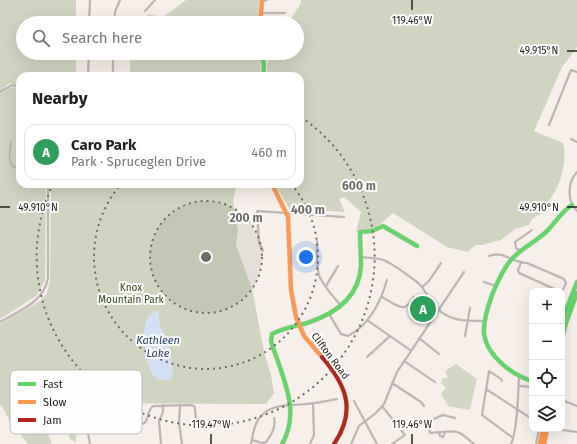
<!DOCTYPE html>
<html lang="en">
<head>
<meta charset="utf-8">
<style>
	:root { --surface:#fff; --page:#f6f6f6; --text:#222; --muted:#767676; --line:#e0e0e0; --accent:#b45309 }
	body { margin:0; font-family:"Fira Sans",sans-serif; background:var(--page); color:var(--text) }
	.controls { position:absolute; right:12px; bottom:12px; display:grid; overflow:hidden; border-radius:8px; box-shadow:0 4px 16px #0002 }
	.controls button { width:36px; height:36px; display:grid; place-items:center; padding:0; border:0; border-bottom:1px solid var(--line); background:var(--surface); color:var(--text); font:20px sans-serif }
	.you { position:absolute; left:306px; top:257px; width:14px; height:14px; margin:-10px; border:3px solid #fff; border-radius:50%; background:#1a73e8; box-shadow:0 0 0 6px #1a73e833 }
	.badge { display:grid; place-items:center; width:26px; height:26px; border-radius:50%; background:var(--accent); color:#fff; font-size:13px; font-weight:700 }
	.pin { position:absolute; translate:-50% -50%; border:2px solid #fff; box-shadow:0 1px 4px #0006 }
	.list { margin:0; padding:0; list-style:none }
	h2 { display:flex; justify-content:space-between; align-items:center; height:52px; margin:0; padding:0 16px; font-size:17px }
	h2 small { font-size:13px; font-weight:400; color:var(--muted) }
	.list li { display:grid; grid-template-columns:26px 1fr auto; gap:12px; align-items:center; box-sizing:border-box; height:56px; margin:0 8px 8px; padding:0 8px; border:1px solid var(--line); border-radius:12px }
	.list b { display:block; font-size:15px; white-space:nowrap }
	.list p { margin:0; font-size:13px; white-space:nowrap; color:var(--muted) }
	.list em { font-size:13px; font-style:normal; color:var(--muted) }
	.icon { flex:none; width:22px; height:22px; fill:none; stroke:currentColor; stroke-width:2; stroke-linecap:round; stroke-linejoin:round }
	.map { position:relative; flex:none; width:577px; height:444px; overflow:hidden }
	.search { position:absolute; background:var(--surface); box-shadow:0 4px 16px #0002; left:16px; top:16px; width:288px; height:44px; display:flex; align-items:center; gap:10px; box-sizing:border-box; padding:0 14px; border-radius:22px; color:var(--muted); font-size:15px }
	.panel { position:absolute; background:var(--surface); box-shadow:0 4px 16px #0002; left:16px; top:72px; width:288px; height:116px; border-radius:12px }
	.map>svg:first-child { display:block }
</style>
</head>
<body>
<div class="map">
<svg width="577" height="444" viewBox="0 0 577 444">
	<rect width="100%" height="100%" fill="#f6efea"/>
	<path fill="#d3d8c4" d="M 416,298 L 429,303 L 434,310 L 429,319 L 410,307 Z
		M 456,364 L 477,379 L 470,410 L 448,406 L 441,394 L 446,388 L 441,383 L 443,378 L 448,378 L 445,371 Z"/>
	<path fill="#d0d5c1" d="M 0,0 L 76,0 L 76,23 L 23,23 L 23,53 L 76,53 L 76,76 L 20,76 L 20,90 L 17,85 L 10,83 L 0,91 Z
		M 186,0 L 259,0 L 257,23 L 147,23 L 146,18 L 149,14 L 162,18 Z
		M 301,0 L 577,0 L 577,47 L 562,67 L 534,131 L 563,143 C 566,154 564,169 560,180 C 556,192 548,200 546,212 C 539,214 531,218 529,225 L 515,229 L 501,240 L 482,245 L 475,245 L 468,252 L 447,247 L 393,213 L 373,230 L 356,232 L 361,212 L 344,197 L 339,199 L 345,212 L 314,210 L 290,210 L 275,184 L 300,184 L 300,76 L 266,76 L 269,53 L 297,53 L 297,23 L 288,23 L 301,3 Z
		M 130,53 L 258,53 L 261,61 L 260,76 L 130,76 Z
		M 14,87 L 20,94 L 20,184 L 45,184 L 46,190 L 45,281 L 36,296 L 0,319 L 0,94 L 8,88 Z
		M 51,184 L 237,184 L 233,201 L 238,231 L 236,245 L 252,288 L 264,352 L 271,375 L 274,393 L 266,404 L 78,403 L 72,407 L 77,422 L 76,442 L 70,439 L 61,413 L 53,397 L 38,377 L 30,378 C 29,385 25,396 27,403 C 32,419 48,428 52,444 L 28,444 L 10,422 L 2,406 L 0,405 L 0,324 L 40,301 L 47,293 L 50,280 Z"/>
	<path fill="#d3dff3" d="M 155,311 L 159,311 L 159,319 L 161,329 L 169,341 L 173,372 L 172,377 L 170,380 L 158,380 C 156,378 153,376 152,373 C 145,359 137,319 155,311 Z"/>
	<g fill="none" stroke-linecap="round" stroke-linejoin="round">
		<g stroke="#d0cac6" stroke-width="2.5">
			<path id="street" d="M 262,1 L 267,0
				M 145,11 L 155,0
				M 261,13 L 285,13
				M 89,23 L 90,0
				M 114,23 L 115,12 L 120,0
				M 88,76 L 89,53
				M 113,76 L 113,53
				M 0,92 L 12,85 L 16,86 L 20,92
				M 549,125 L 571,70 L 577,72
				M 571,139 L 577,142
				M 11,142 C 10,151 7,163 15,168 L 20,162
				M 577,172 C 567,183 567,201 577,211
				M 317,241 C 317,252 316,265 319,275 C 322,285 335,298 341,306
				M 263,251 L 259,242 L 257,211 L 344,217
				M 521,251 L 516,248 L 515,242 L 532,230
				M 489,256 C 504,250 512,263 527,263 L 564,279 L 566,283 L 563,290 L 561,291
				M 361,257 C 368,258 376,258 383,260 C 390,262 417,281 421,286 C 431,299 436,313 453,318 C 462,322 474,320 484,321
				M 521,263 L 518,270 L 519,273 L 559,291
				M 484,282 L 496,286
				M 326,286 L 338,266
				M 422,287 L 429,281 L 441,263
				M 382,297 C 388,300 399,309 405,307 C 409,305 412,300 414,297
				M 329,314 L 341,334 L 348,336 C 369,325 381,301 387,280
				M 367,320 L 410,350
				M 0,322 C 19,311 44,302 48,278 L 48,184
				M 465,336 L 470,308
				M 419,338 L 439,354
				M 367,357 L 390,336
				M 404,361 L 435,382
				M 502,381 L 501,379 L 489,371 L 482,415 L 513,438
				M 392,383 L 421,402 L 424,406
				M 520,386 L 532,387
				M 486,389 L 532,419
				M 562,400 L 577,406
				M 354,401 L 377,444
				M 180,406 L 179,423 L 182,444
				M 382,406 L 405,435 L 392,444
				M 85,417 L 90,444
				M 132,421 C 152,431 144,413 153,406 L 190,405 L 194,406 L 195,408 L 196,422
				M 555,429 L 577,432
				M 439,432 L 430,433 L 427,422 L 443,415 L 455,418
				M 445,432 L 443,437 L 440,436 L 439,432 C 461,431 457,430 474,444
				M 252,440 L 262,443 L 266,442 C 272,434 276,427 274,418
				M 161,444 L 159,421 L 163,412 L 163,405
				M 251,444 C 253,436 253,428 258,420 C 269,403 288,406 306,404 C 316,403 327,401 337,399
				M 310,444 L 314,435 L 313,403
				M 351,444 L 359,426 L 376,413 L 384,404 L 397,372 L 464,272
				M 511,444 C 518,430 518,393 519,377
				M 536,444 L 539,429"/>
		</g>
		<g stroke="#d0cac6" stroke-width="5">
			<path id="fast" d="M 262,53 L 264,65 L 263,76
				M 562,321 L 577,282
				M 562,339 L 566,323 L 577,293
				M 532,381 C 512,375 487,356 484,334 C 483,321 488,307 492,295 C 497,283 502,270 511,260 C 521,248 536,242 547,231 C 556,222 561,212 572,205
				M 282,444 C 302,410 281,375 271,341 L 272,334 C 283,328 296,326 307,323 C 335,314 359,297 361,266 C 361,255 360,243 360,232 L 372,231 L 383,226 L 417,246"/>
		</g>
		<g stroke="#d0cac6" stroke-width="5">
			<path id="slow" d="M 260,23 L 262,0
				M 272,184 L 288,217 L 291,290 L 296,317 L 304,336 L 322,357
				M 540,444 L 543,429
				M 544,444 L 547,429"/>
		</g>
		<g stroke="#d0cac6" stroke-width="5">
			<path id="jam" d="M 322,357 C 346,385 357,410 334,444"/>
		</g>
		<use href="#street" stroke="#bdb2b2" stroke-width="1.5"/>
		<use href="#fast" stroke="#63d668" stroke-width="4"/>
		<use href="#slow" stroke="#ff974d" stroke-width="4"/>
		<use href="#jam" stroke="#b3261e" stroke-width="4"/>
	</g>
	<path fill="none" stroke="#27221e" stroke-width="1.5" d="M 412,0 L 412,10M 567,51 L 577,51M 0,207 L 10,207M 567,207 L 577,207M 211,434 L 211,444M 412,434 L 412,444"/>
	<circle cx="206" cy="257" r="56" fill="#6f6a65" fill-opacity=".12"/>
	<g fill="none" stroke="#6f6a65" stroke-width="2" stroke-dasharray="2 4">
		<circle cx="206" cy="257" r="56"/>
		<path d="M291 184A112 112 0 1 1 121 184"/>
		<path d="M301 117A169 169 0 1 1 53 184"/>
	</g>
	<g text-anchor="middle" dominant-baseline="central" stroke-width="4" stroke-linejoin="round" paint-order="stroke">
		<g font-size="10" fill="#314511" stroke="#fefefe">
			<text x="131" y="288">Knox<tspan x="131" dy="12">Mountain Park</tspan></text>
		</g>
		<g font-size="10" fill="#27221e" stroke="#fefefe">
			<text transform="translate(330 356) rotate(53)">Clifton Road</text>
		</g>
		<g font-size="11" font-style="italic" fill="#29436e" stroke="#fefefe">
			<text x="158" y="340">Kathleen<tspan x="158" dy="13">Lake</tspan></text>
		</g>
	</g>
	<rect x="10" y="370" width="132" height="64" rx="6" fill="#fefefe" stroke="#bebcbb" stroke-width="1"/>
	<rect x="18" y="382" width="18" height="4" fill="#63d668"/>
	<rect x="18" y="400" width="18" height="4" fill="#ff974d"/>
	<rect x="18" y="418" width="18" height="4" fill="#b3261e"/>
	<g font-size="11" fill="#27221e">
		<text x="43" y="388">Fast</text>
		<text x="43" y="406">Slow</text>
		<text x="43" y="424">Jam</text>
	</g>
	<g font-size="10" text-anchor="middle" fill="#27221e" stroke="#fefefe" stroke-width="4" stroke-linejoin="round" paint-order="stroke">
		<text x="412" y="24">119.46°W</text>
		<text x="539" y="54">49.915°N</text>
		<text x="38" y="211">49.910°N</text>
		<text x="539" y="211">49.910°N</text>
		<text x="211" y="428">119.47°W</text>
		<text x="412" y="428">119.46°W</text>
	</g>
	<circle cx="206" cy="257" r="6" fill="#6f6a65" stroke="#fefefe" stroke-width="2"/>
	<g font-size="12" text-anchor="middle" font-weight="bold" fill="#6f6a65" stroke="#fefefe" stroke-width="4" stroke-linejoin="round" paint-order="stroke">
		<text x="359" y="190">600 m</text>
		<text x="308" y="214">400 m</text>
		<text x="246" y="222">200 m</text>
	</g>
</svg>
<div class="controls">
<button>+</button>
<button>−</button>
<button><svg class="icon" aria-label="locate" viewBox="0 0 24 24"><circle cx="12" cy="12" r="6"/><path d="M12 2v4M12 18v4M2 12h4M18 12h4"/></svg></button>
<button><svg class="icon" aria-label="layers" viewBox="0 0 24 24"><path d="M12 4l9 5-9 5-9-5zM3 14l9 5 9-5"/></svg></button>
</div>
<div class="you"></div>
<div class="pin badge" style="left:423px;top:309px;background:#2e9e5b">A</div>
<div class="search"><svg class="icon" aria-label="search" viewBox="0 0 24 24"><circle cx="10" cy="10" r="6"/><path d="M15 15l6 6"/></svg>Search here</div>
<section class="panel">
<h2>Nearby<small></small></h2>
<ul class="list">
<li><span class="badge" style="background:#2e9e5b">A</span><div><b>Caro Park</b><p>Park · Spruceglen Drive</p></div><em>460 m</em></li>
</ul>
</section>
</div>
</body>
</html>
